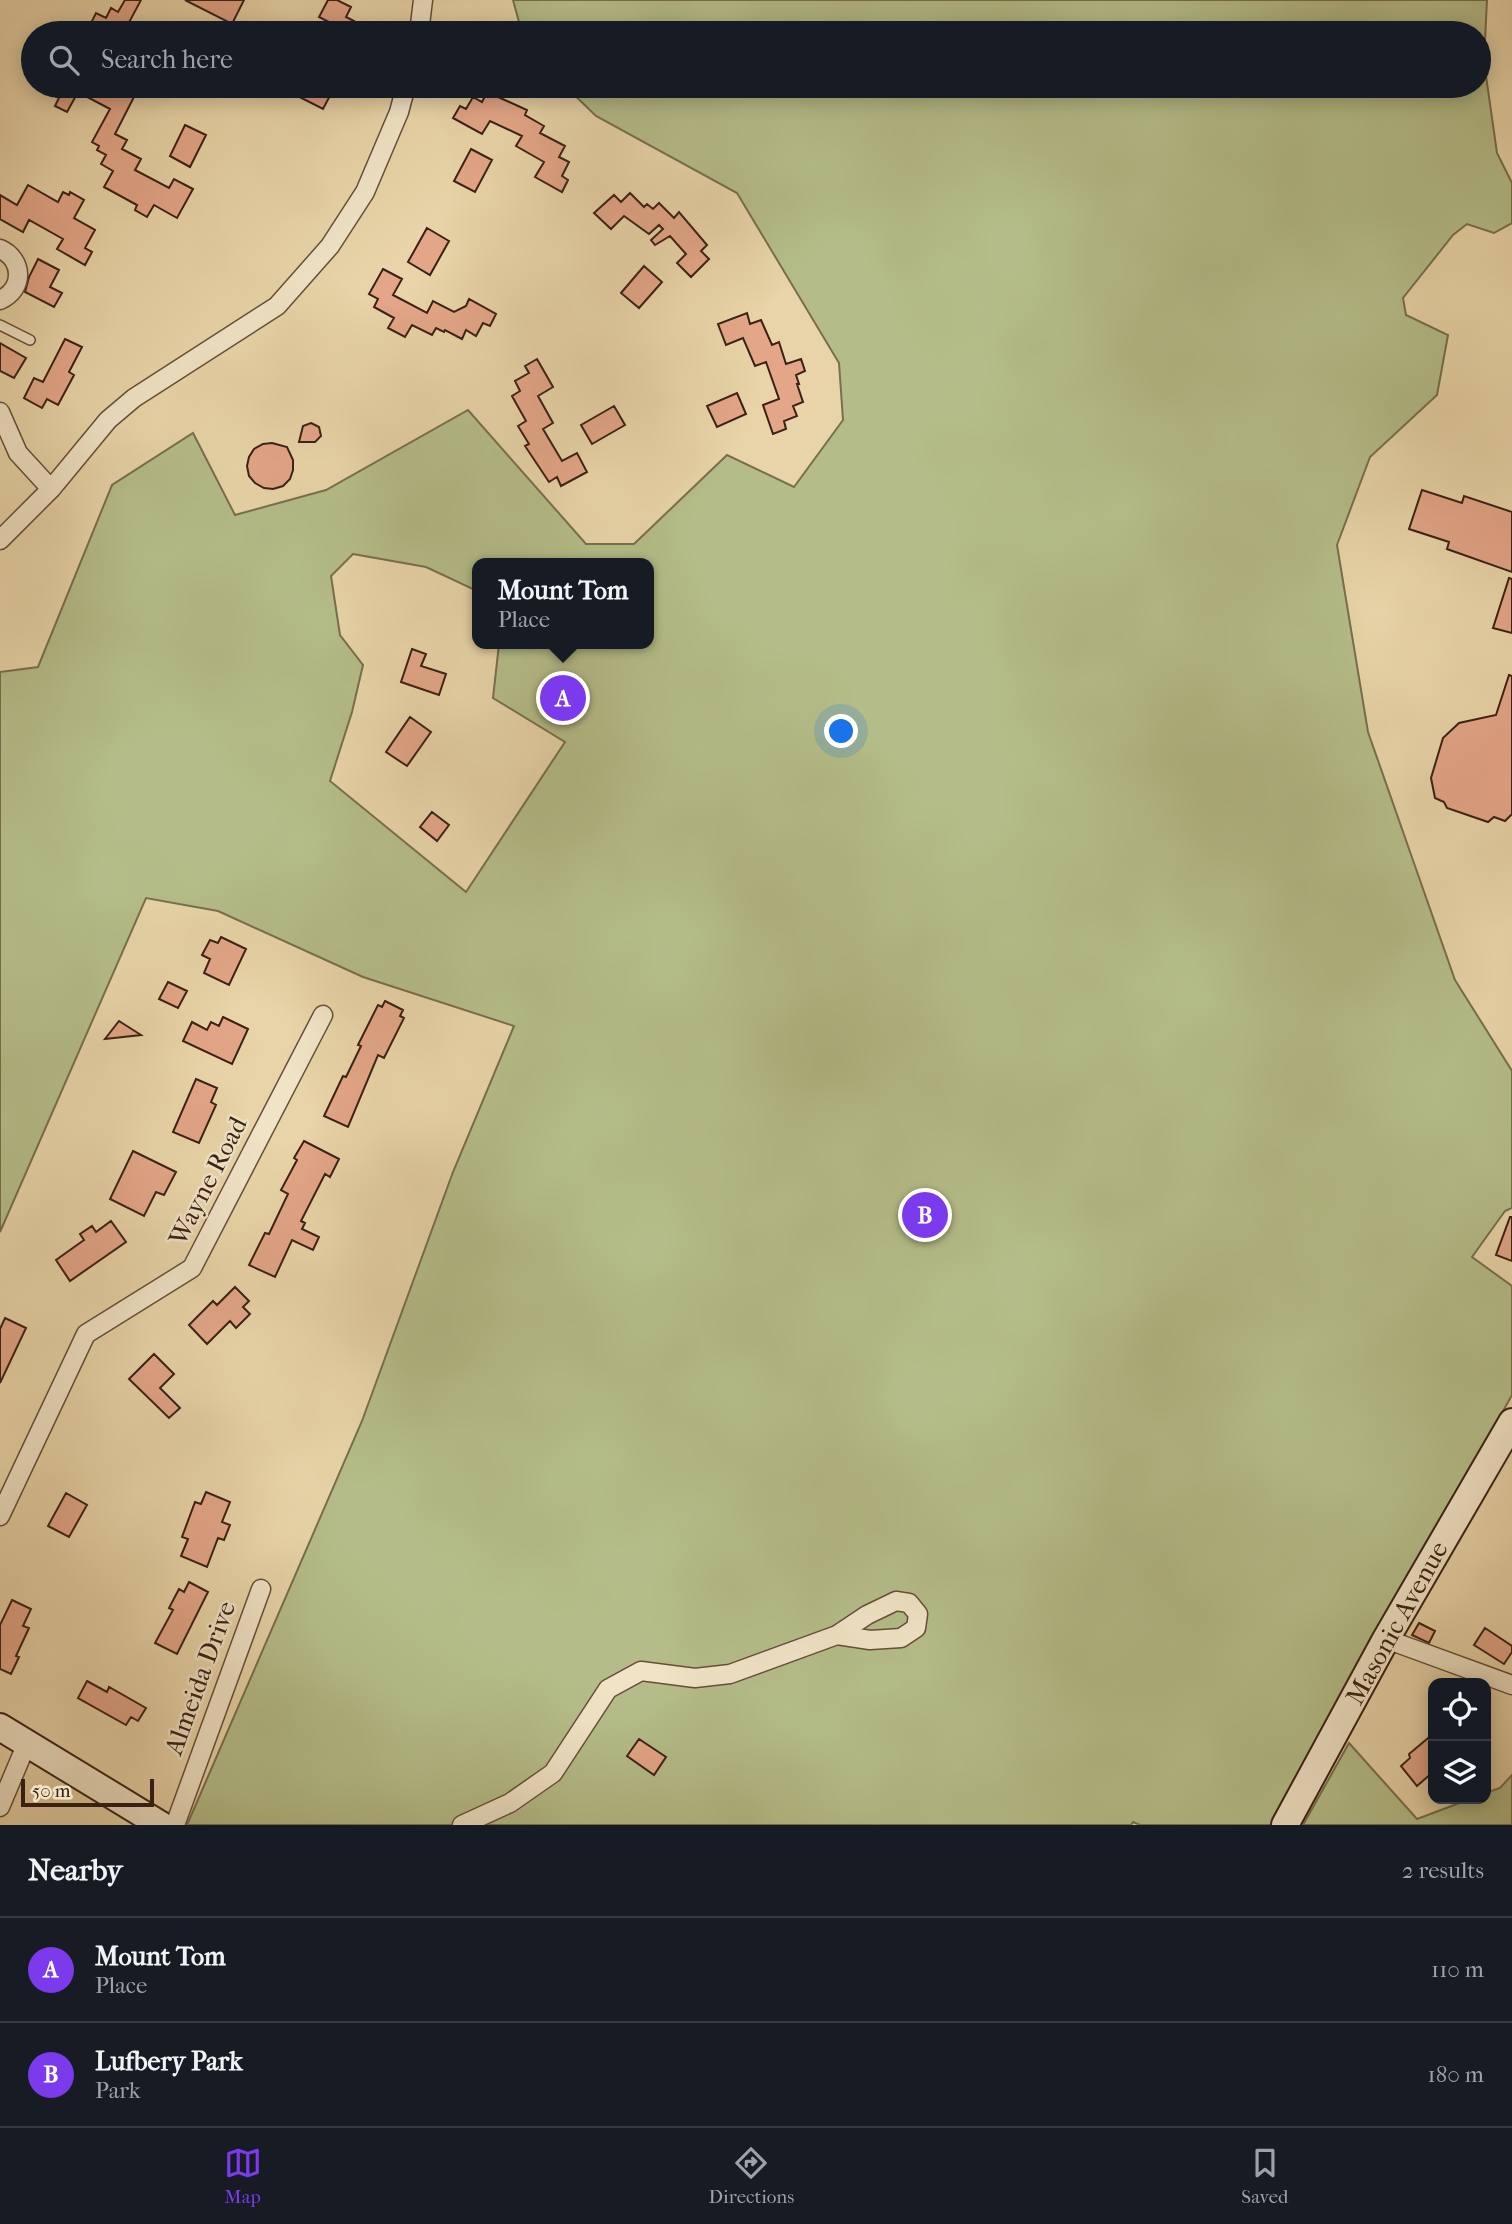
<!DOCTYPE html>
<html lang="en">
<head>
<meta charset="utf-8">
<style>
	:root { --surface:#171b24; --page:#242831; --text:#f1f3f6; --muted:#9ea1a6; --line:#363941; --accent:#7c3aed }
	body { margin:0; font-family:"IM FELL French Canon",serif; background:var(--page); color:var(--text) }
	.controls { position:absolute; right:21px; bottom:21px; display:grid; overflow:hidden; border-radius:14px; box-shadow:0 4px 18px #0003 }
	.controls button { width:63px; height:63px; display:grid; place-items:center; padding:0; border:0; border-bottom:2px solid var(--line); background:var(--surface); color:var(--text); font:35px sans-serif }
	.scale { position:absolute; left:21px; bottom:18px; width:133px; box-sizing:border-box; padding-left:7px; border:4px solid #3a2114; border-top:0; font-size:19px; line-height:24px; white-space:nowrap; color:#3a2114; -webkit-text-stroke:5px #f0e3c6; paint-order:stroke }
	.you { position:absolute; left:842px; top:732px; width:24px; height:24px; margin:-18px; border:5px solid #fff; border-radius:50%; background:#1a73e8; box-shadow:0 0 0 10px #1a73e833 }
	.badge { display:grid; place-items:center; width:46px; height:46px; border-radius:50%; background:var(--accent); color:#fff; font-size:23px; font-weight:700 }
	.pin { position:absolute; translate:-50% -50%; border:4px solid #fff; box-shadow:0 2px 7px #0006 }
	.popup { position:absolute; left:472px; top:558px; width:182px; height:91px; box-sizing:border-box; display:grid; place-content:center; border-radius:14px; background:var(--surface); filter:drop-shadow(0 2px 5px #0005); font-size:23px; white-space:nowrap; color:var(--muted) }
	.popup b { font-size:26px; color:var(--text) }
	.popup::after { content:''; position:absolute; left:50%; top:100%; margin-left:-14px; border:14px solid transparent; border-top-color:var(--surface) }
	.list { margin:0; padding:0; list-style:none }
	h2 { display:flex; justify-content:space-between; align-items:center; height:91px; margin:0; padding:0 28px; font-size:30px }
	h2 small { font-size:23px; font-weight:400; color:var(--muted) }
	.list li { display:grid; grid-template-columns:46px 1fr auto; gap:21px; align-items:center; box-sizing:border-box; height:105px; padding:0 28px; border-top:2px solid var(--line) }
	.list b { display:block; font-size:26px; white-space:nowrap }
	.list p { margin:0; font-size:23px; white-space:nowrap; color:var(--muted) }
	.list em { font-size:23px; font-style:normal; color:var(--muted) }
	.icon { flex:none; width:38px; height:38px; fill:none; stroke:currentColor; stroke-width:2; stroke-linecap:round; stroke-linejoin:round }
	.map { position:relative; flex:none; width:1512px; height:1825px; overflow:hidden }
	.search { position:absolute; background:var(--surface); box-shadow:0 4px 18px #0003; left:21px; right:21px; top:21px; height:77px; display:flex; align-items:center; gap:18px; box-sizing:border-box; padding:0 24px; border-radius:38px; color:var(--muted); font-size:26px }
	.sheet { height:301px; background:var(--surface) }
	nav { display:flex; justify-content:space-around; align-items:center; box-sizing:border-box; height:98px; border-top:2px solid var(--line); background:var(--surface); font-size:19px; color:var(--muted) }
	nav a { display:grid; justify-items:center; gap:4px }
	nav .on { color:var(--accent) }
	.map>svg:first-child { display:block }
</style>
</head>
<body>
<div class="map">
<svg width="1512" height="1825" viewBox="0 0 1512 1825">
	<rect width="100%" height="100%" fill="#e8d4a8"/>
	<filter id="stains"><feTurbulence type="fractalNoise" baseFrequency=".00286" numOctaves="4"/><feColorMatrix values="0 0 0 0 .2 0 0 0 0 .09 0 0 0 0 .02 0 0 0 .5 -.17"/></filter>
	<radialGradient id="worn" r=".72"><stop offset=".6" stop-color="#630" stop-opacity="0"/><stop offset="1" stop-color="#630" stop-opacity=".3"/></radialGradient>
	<path fill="#b4bd89" stroke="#776f4e" stroke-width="2" fill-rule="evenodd" d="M 513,0 L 1487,0 L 1484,62 L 1497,153 L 1512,183 L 1512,223 L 1494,233 L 1467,224 L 1453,235 L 1403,298 L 1406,315 L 1448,335 L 1437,395 L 1370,457 L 1337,545 L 1368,732 L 1455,980 L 1512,1071 L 1512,1208 L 1505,1211 L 1472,1257 L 1512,1286 L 1512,1395 L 1273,1825 L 1140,1825 L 1133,1822 L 1131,1825 L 187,1825 L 362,1421 L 453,1172 L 514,1026 L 363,977 L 218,911 L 146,898 L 0,1232 L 0,672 L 38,667 L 112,485 L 193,433 L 235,515 L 326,490 L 468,410 L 586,544 L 634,544 L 727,455 L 794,487 L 843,420 L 839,363 L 737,193 L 596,116 L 565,86 L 1479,86 L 1479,33 L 522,33 ZM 353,554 L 426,567 L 477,591 L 477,563 L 649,563 L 649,644 L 499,644 L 493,698 L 565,742 L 466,892 L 330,781 L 352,712 L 363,665 L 340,635 L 331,576 Z
		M 1349,1743 L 1417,1819 L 1470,1799 L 1486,1799 L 1486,1793 L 1500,1788 L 1512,1775 L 1512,1825 L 1303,1825 Z"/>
	<path fill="#e3a688" stroke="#3a2114" stroke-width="2" d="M 125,0 L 141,0 L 126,28 L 135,33 L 86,33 L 96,13 L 106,18 L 111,8 L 118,12 Z
		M 185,0 L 244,0 L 232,24 Z
		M 328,0 L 337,0 L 351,7 L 346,17 L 354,21 L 348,33 L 324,33 L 329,22 L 319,17 Z
		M 36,86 L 117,86 L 135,95 L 115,134 L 127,140 L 122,149 L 141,159 L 135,170 L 169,188 L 174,179 L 193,189 L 177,218 L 154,205 L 147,217 L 135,210 L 137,205 L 104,187 L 113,171 L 101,164 L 106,155 L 97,150 L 99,146 L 92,142 L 110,109 L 78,92 L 67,112 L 55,106 L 59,98 Z
		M 278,86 L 335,86 L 323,109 Z
		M 487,92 L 527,110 L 525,115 L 544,126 L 540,133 L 565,146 L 559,157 L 569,162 L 562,176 L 568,180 L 562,192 L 535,177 L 544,162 L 516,146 L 522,136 L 490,121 L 482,134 L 453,118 L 460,106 L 466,109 L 473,97 L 482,102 Z
		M 185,125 L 206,135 L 190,167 L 170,156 Z
		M 471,149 L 492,160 L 475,192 L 454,181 Z
		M 28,185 L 58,202 L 63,192 L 69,195 L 70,192 L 84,200 L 74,218 L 95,230 L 85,248 L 92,252 L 85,265 L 57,249 L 63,239 L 29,220 L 23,232 L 0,219 L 0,195 L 17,205 Z
		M 630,193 L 644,207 L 647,204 L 653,209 L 659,203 L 674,218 L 679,212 L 707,245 L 701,251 L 709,259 L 691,277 L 677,263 L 686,254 L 670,236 L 655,245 L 651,240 L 663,229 L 659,225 L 649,234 L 624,216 L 611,229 L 594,213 L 614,195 L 621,202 Z
		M 427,228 L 449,241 L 430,275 L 408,262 Z
		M 38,259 L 59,270 L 50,287 L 62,293 L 54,307 L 25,292 L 29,277 Z
		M 644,266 L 662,282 L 639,308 L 621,293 Z
		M 383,269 L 402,279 L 393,295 L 427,313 L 433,301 L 454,312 L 466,306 L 469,299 L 496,314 L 490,326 L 483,323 L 476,336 L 466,330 L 462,339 L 445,330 L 444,332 L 436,328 L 432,335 L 412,325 L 405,337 L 388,328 L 394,318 L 374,307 L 378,299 L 369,294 Z
		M 747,313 L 750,324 L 761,320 L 772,345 L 779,342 L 786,364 L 801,359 L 805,371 L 796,375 L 799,384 L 797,384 L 803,402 L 793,406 L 797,416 L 784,421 L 786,429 L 773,434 L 763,405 L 779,399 L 766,362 L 755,366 L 743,338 L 726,345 L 718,324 Z
		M 65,339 L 82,347 L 69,372 L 74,375 L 58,405 L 47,399 L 42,408 L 24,398 L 34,378 L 43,382 Z
		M 0,343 L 26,358 L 14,378 L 0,371 Z
		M 537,359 L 553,387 L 538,396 L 553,423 L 543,429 L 562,461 L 577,453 L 587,472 L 561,486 L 557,477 L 549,482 L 525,446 L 529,444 L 518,426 L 526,421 L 512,396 L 520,391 L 515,381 L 529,373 L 525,366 Z
		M 737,393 L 746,414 L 717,427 L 707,406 Z
		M 614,406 L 625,425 L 592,444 L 581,425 Z
		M 311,423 L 319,427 L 321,436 L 315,442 L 299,442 L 303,426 Z
		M 272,443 L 287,447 L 293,460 L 293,470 L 290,479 L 283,486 L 273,489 L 264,488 L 255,483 L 249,476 L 247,466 L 249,457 L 254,449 L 263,444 Z
		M 1422,490 L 1462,503 L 1464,496 L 1512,512 L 1512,572 L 1447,549 L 1449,542 L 1409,529 Z
		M 1509,578 L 1512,579 L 1512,633 L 1493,628 Z
		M 412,649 L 426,654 L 421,666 L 446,674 L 439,695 L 401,682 Z
		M 1509,675 L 1512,676 L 1512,814 L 1505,821 L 1494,817 L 1488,822 L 1447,808 L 1444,802 L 1435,798 L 1431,778 L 1443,738 L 1459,723 L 1496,715 Z
		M 410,717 L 431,732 L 407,766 L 386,752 Z
		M 432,812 L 449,825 L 437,841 L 420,827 Z
		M 221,937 L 246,949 L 229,985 L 204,973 L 210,959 L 202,955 L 210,940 L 218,943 Z
		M 168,982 L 187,991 L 178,1008 L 159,999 Z
		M 385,1001 L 403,1010 L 400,1016 L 404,1018 L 384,1058 L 378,1055 L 348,1127 L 324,1116 L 343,1076 L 346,1077 L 361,1046 L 358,1045 L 378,1005 L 382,1007 Z
		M 223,1017 L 248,1029 L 232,1064 L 183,1041 L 192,1022 L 207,1030 L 211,1022 L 219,1026 Z
		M 119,1021 L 141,1035 L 105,1039 Z
		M 196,1079 L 217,1088 L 211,1102 L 216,1105 L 199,1143 L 173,1132 Z
		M 304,1141 L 339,1159 L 330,1177 L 325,1174 L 301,1221 L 305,1223 L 302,1229 L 319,1237 L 313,1250 L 292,1240 L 275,1277 L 249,1265 L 265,1233 L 269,1234 L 288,1194 L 281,1190 L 297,1160 L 294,1158 Z
		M 133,1151 L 176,1172 L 164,1195 L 156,1192 L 144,1216 L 110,1199 Z
		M 1510,1217 L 1512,1217 L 1512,1261 L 1496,1255 Z
		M 111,1221 L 126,1242 L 70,1281 L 56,1260 L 84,1240 L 80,1234 L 92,1226 L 96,1232 Z
		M 235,1287 L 249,1301 L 243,1307 L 250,1314 L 236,1328 L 230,1321 L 207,1344 L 189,1325 L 213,1301 L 217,1305 Z
		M 5,1318 L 26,1328 L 0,1383 L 0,1329 Z
		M 154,1354 L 174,1374 L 160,1388 L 180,1408 L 169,1418 L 129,1379 Z
		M 206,1492 L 230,1502 L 222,1522 L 230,1525 L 224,1540 L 218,1538 L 207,1567 L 181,1556 L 188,1539 L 182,1537 L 195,1502 L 201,1504 Z
		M 66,1493 L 87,1505 L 69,1537 L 48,1526 Z
		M 189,1582 L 208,1592 L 177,1654 L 155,1643 L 173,1610 L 169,1608 L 179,1589 L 184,1592 Z
		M 12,1600 L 31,1609 L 23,1626 L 29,1628 L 16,1656 L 19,1657 L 11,1674 L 0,1669 L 0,1625 Z
		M 1419,1623 L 1435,1631 L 1429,1643 L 1412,1635 Z
		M 1485,1628 L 1512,1646 L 1512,1652 L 1504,1664 L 1474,1645 Z
		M 87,1681 L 107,1692 L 109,1687 L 146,1708 L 138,1721 L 131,1717 L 126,1725 L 78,1698 Z
		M 1433,1734 L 1433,1772 L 1417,1786 L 1401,1766 L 1410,1758 L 1409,1754 Z
		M 639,1739 L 666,1757 L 654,1775 L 627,1756 Z"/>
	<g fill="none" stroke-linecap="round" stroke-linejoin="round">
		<g stroke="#664e39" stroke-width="12">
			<path id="lane" d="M 0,325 L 30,340"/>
		</g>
		<g stroke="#664e39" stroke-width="21">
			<path id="street" d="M 419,33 L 423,0
				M 0,249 C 23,259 25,289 0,300
				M 0,412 L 18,453 L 51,489
				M 0,540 L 51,489 L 108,420 L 134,398 L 277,306 L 330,246 L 365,192 L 399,112 L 406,86
				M 0,1516 L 86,1334 L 192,1268 L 323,1015
				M 1386,1639 L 1512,1685
				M 0,1807 L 27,1743
				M 175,1825 L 261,1589
				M 462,1825 L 510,1803 L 553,1773 L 608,1689 L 641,1671 L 695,1678 L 730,1674 L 837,1635 L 867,1615 L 896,1601 L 909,1603 L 918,1614 L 916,1628 L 901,1638 L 870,1640 L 837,1635"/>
		</g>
		<g stroke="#3a2114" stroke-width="30">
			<path id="secondary" d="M 0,1727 L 161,1825
				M 1285,1825 L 1386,1639 L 1512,1422"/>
		</g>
		<use href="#lane" stroke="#f0e3c6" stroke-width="9"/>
		<use href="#street" stroke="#f0e3c6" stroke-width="18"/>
		<use href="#secondary" stroke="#f0e3c6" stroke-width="26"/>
	</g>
	<g text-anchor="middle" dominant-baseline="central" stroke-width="5" stroke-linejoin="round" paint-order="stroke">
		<g font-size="26" fill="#3a2114" stroke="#f0e3c6">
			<text transform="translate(208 1181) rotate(-63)">Wayne Road</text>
			<text transform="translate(1397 1623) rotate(-61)">Masonic Avenue</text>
			<text transform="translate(200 1678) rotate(-70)">Almeida Drive</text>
		</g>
	</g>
	<rect width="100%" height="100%" filter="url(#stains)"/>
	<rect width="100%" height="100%" fill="url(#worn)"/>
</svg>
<div class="controls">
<button><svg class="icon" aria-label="locate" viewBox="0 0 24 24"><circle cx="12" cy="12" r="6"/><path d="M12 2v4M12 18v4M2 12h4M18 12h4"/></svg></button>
<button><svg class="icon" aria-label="layers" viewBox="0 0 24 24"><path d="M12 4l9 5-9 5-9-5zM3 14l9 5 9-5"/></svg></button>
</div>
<div class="scale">50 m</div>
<div class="you"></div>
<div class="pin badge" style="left:563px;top:698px">A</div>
<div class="popup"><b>Mount Tom</b>Place</div>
<div class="pin badge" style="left:925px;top:1215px">B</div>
<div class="search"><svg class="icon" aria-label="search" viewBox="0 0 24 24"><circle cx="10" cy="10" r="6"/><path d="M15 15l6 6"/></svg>Search here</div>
</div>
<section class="sheet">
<h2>Nearby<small>2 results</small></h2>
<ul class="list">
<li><span class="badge">A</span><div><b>Mount Tom</b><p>Place</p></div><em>110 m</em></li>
<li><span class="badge">B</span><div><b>Lufbery Park</b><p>Park</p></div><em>180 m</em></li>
</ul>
</section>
<nav>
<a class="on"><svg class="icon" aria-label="map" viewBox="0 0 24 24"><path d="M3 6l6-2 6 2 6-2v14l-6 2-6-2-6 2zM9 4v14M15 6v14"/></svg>Map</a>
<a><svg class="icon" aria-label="directions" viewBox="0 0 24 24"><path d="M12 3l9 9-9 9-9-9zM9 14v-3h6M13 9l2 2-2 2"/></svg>Directions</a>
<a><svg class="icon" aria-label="saved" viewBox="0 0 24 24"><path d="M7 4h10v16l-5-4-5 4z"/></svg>Saved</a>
</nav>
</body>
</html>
